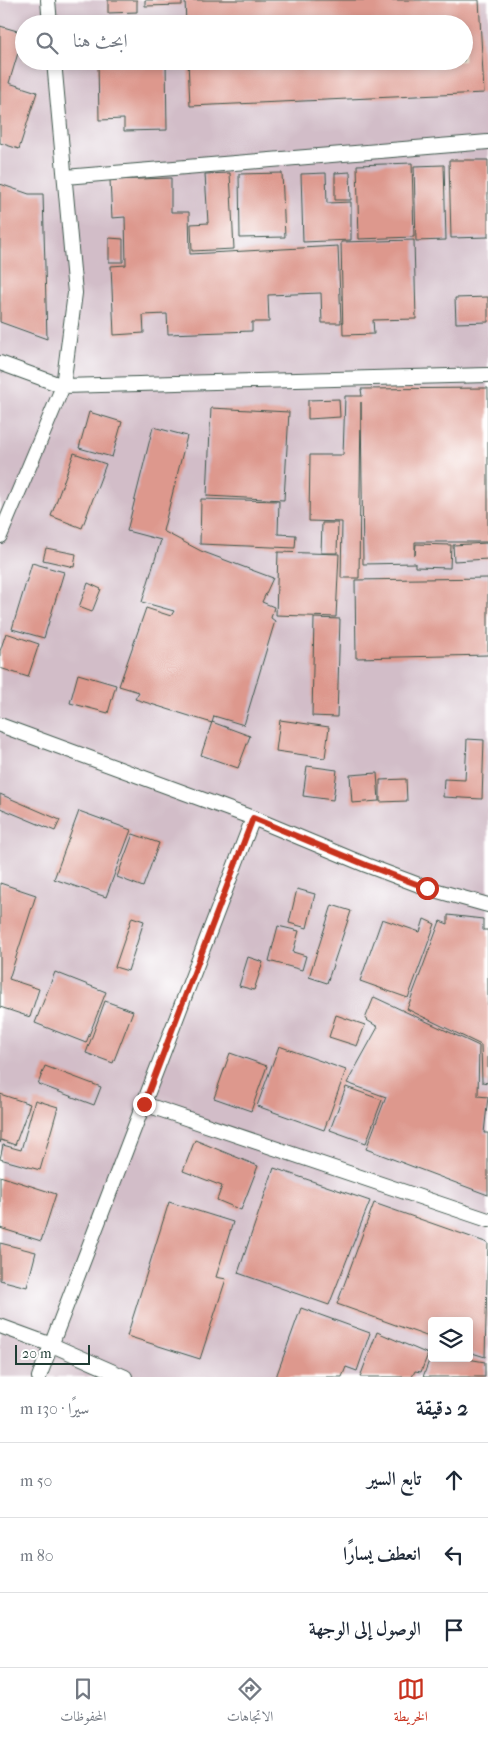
<!DOCTYPE html>
<html lang="ar">
<head>
<meta charset="utf-8">
<style>
	:root { --surface:#fff; --page:#f2f2f3; --text:#1f2937; --muted:#747a83; --line:#e0e1e3; --accent:#c8321e }
	body { margin:0; font-family:"IM FELL French Canon",Amiri,serif; background:var(--page); color:var(--text); direction:rtl }
	.controls { position:absolute; right:15px; bottom:15px; display:grid; overflow:hidden; border-radius:5px; box-shadow:0 2px 8px #0003 }
	.controls button { width:45px; height:45px; display:grid; place-items:center; padding:0; border:0; border-bottom:1px solid var(--line); background:var(--surface); color:var(--text); font:25px sans-serif }
	.scale { position:absolute; left:15px; bottom:12px; width:75px; box-sizing:border-box; padding-left:5px; border:2px solid #1f3d34; border-top:0; font-size:14px; line-height:18px; white-space:nowrap; color:#1f3d34; -webkit-text-stroke:4px #fff; paint-order:stroke }
	.stop { position:absolute; width:15px; height:15px; margin:-11px; border:4px solid #c8321e; border-radius:50%; background:#fff }
	.stop.end { background:#c8321e; border-color:#fff; box-shadow:0 1px 5px #0008 }
	.list { margin:0; padding:0; list-style:none }
	h2 { display:flex; justify-content:space-between; align-items:center; height:65px; margin:0; padding:0 20px; font-size:21px }
	h2 small { font-size:16px; font-weight:400; color:var(--muted) }
	.list li { display:grid; grid-template-columns:32px 1fr auto; gap:15px; align-items:center; box-sizing:border-box; height:75px; padding:0 20px; border-top:1px solid var(--line) }
	.list b { display:block; font-size:19px; white-space:nowrap }
	.list em { font-size:16px; font-style:normal; color:var(--muted) }
	.icon { flex:none; width:28px; height:28px; fill:none; stroke:currentColor; stroke-width:2; stroke-linecap:round; stroke-linejoin:round }
	.map { position:relative; flex:none; width:488px; height:1377px; overflow:hidden; direction:ltr }
	.search { position:absolute; background:var(--surface); box-shadow:0 2px 8px #0003; left:15px; right:15px; top:15px; height:55px; display:flex; align-items:center; gap:12px; box-sizing:border-box; padding:0 18px; border-radius:28px; color:var(--muted); font-size:19px }
	.sheet { height:290px; background:var(--surface) }
	nav { display:flex; justify-content:space-around; align-items:center; box-sizing:border-box; height:70px; border-top:1px solid var(--line); background:var(--surface); font-size:14px; color:var(--muted) }
	nav a { display:grid; justify-items:center; gap:2px }
	nav .on { color:var(--accent) }
	.map>svg:first-child { display:block }
</style>
</head>
<body>
<div class="map">
<svg width="488" height="1377" viewBox="0 0 488 1377">
	<rect width="100%" height="100%" fill="#fff"/>
	<filter id="ink" filterUnits="userSpaceOnUse"><feTurbulence type="fractalNoise" baseFrequency=".02" numOctaves="2"/><feDisplacementMap in="SourceGraphic" scale="10" xChannelSelector="R" yChannelSelector="G"/><feConvolveMatrix kernelMatrix="1 2 1 2 8 2 1 2 1" color-interpolation-filters="sRGB"/></filter>
	<filter id="wash" filterUnits="userSpaceOnUse"><feTurbulence type="fractalNoise" baseFrequency=".0096" numOctaves="4" result="noise"/><feDisplacementMap in="SourceGraphic" scale="20" xChannelSelector="R" yChannelSelector="G"/><feGaussianBlur stdDeviation="1.12" result="paint"/><feColorMatrix in="noise" values="0 0 0 0 0 0 0 0 0 0 0 0 0 0 0 0 0 1.4 0 .05"/><feComposite in="paint" operator="in"/></filter>
	<g filter="url(#wash)">
		<rect width="100%" height="100%" fill="#f2ebd5"/>
		<path fill="#d2bdc8" fill-rule="evenodd" d="M 0,0 L 488,0 L 488,1377 L 0,1377 ZM 24,24 L 464,24 L 464,61 L 24,61 ZM 432,1321 L 469,1321 L 469,1358 L 432,1358 Z"/>
		<g id="blocks">
			<path fill="#dd988d" d="M 108,0 L 137,0 L 137,12 L 108,13 Z
				M 145,0 L 182,0 L 182,5 L 145,6 Z
				M 185,0 L 479,0 L 484,93 L 190,106 L 188,61 L 464,61 L 464,24 L 186,24 Z
				M 0,26 L 24,33 L 9,83 L 37,92 L 19,149 L 0,143 Z
				M 98,61 L 166,61 L 167,130 L 124,131 L 124,119 L 99,120 Z
				M 449,160 L 488,160 L 488,237 L 451,238 Z
				M 412,163 L 414,237 L 359,239 L 357,165 Z
				M 444,165 L 446,240 L 416,241 L 414,166 Z
				M 350,172 L 351,200 L 335,200 L 335,173 Z
				M 230,173 L 234,249 L 192,251 L 191,224 L 208,223 L 205,174 Z
				M 282,173 L 285,237 L 240,238 L 239,174 Z
				M 326,173 L 327,203 L 351,202 L 351,240 L 303,242 L 301,174 Z
				M 171,178 L 171,212 L 189,212 L 190,254 L 338,246 L 341,323 L 322,323 L 321,293 L 268,295 L 269,322 L 252,322 L 252,331 L 168,334 L 167,314 L 143,315 L 144,333 L 114,335 L 111,266 L 126,265 L 125,217 L 112,218 L 110,180 Z
				M 0,184 L 29,194 L 43,194 L 47,339 L 0,322 Z
				M 109,238 L 123,239 L 123,262 L 109,262 Z
				M 414,240 L 416,319 L 373,320 L 374,334 L 343,335 L 341,242 Z
				M 488,297 L 488,322 L 456,323 L 455,298 Z
				M 488,388 L 488,542 L 415,542 L 415,555 L 416,544 L 451,545 L 450,568 L 415,567 L 415,563 L 363,564 L 361,402 L 359,578 L 341,578 L 342,522 L 309,521 L 310,455 L 343,455 L 345,396 L 362,396 L 361,389 Z
				M 339,399 L 340,417 L 308,419 L 308,400 Z
				M 211,408 L 289,412 L 284,500 L 207,496 Z
				M 89,412 L 122,422 L 112,457 L 79,448 Z
				M 153,427 L 187,436 L 163,531 L 201,551 L 273,578 L 262,602 L 274,607 L 271,618 L 275,621 L 244,725 L 214,716 L 212,723 L 135,699 L 139,692 L 119,686 L 146,608 L 171,616 L 174,611 L 142,602 L 161,540 L 127,531 Z
				M 74,453 L 106,464 L 82,528 L 51,516 Z
				M 201,499 L 279,501 L 278,534 L 296,535 L 295,548 L 200,544 Z
				M 322,523 L 338,523 L 337,553 L 321,553 Z
				M 487,543 L 488,559 L 454,561 L 453,545 Z
				M 46,548 L 76,554 L 74,567 L 43,560 Z
				M 278,552 L 339,554 L 336,617 L 276,615 Z
				M 32,563 L 64,572 L 44,638 L 12,629 Z
				M 488,578 L 488,655 L 356,658 L 355,580 Z
				M 88,583 L 101,589 L 92,612 L 79,607 Z
				M 314,618 L 340,619 L 337,717 L 312,716 Z
				M 6,633 L 39,644 L 28,677 L 0,668 L 0,651 Z
				M 78,674 L 116,685 L 108,713 L 70,703 Z
				M 280,720 L 329,727 L 325,758 L 276,751 Z
				M 212,722 L 250,736 L 238,768 L 201,755 Z
				M 467,739 L 484,740 L 482,799 L 443,797 L 444,779 L 465,780 Z
				M 307,766 L 337,770 L 333,800 L 303,796 Z
				M 377,773 L 379,801 L 352,803 L 350,775 Z
				M 406,779 L 407,801 L 380,802 L 380,780 Z
				M 0,794 L 60,820 L 55,831 L 0,808 Z
				M 79,811 L 131,830 L 106,897 L 54,879 Z
				M 133,834 L 159,843 L 143,887 L 117,877 Z
				M 0,883 L 36,895 L 9,979 L 39,989 L 30,1017 L 0,1007 Z
				M 297,889 L 315,894 L 307,928 L 289,923 Z
				M 332,905 L 351,911 L 327,983 L 309,977 Z
				M 448,915 L 483,919 L 483,930 L 488,930 L 488,1083 L 482,1082 L 481,1045 L 407,1009 L 440,921 L 448,924 Z
				M 132,917 L 144,921 L 128,971 L 115,967 Z
				M 382,919 L 420,932 L 424,919 L 435,924 L 408,998 L 360,981 Z
				M 278,926 L 299,931 L 293,952 L 306,956 L 302,970 L 269,961 Z
				M 248,957 L 263,962 L 254,990 L 239,986 Z
				M 55,972 L 106,992 L 86,1043 L 35,1023 Z
				M 374,997 L 479,1046 L 478,1096 L 488,1097 L 484,1133 L 488,1133 L 488,1195 L 366,1149 L 386,1097 L 347,1083 L 378,1027 L 365,1019 Z
				M 105,1001 L 133,1011 L 113,1063 L 86,1053 Z
				M 336,1015 L 365,1025 L 357,1046 L 329,1037 Z
				M 279,1046 L 346,1070 L 324,1130 L 257,1106 Z
				M 230,1053 L 267,1066 L 251,1111 L 214,1098 Z
				M 45,1066 L 101,1087 L 94,1105 L 38,1084 Z
				M 346,1087 L 382,1100 L 366,1143 L 330,1130 Z
				M 0,1094 L 30,1104 L 15,1145 L 1,1140 L 0,1143 Z
				M 35,1100 L 58,1107 L 40,1170 L 0,1159 L 3,1145 L 21,1150 Z
				M 195,1140 L 258,1166 L 241,1210 L 217,1200 L 222,1186 L 183,1171 Z
				M 274,1168 L 370,1201 L 329,1305 L 238,1273 Z
				M 0,1176 L 56,1194 L 41,1241 L 0,1228 Z
				M 169,1202 L 233,1222 L 216,1277 L 226,1279 L 200,1359 L 127,1336 Z
				M 374,1203 L 488,1243 L 485,1357 L 469,1352 L 469,1321 L 432,1321 L 432,1338 L 337,1304 Z
				M 0,1243 L 36,1252 L 27,1287 L 0,1280 Z
				M 301,1308 L 370,1333 L 357,1371 L 346,1367 L 342,1377 L 276,1377 Z
				M 377,1332 L 428,1354 L 421,1372 L 415,1371 L 412,1377 L 360,1377 Z
				M 430,1358 L 462,1358 L 485,1362 L 485,1377 L 423,1377 Z"/>
		</g>
	</g>
	<g filter="url(#ink)">
		<use href="#blocks" fill-opacity="0" stroke="#3f574c" stroke-width="1"/>
		<g fill="none" stroke-linecap="round" stroke-linejoin="round">
			<g stroke="#3f574c" stroke-width="16">
				<path id="service" d="M 48,0 L 50,24
					M 65,177 L 488,142
					M 0,363 L 63,386 L 488,375
					M 0,536 L 63,386 L 75,293 L 54,61
					M 0,725 L 253,818 L 366,865 L 427,888 L 488,905
					M 144,1104 L 488,1220
					M 0,1326 L 52,1345 L 125,1377
					M 39,1377 L 253,818"/>
			</g>
			<use href="#service" stroke="#fff" stroke-width="14"/>
		</g>
	</g>
	<g fill="none" stroke-linecap="round" stroke-linejoin="round" filter="url(#ink)">
		<path stroke="#c8321e" stroke-width="6" d="M 144,1104 L 253,818 L 366,865 L 427,888"/>
	</g>
</svg>
<div class="controls">
<button><svg class="icon" aria-label="layers" viewBox="0 0 24 24"><path d="M12 4l9 5-9 5-9-5zM3 14l9 5 9-5"/></svg></button>
</div>
<div class="scale">20 m</div>
<div class="stop" style="left:427px;top:888px"></div>
<div class="stop end" style="left:144px;top:1104px"></div>
<div class="search"><svg class="icon" aria-label="search" viewBox="0 0 24 24"><circle cx="10" cy="10" r="6"/><path d="M15 15l6 6"/></svg>ابحث هنا</div>
</div>
<section class="sheet">
<h2>2 دقيقة<small>سيرًا · 130 m</small></h2>
<ul class="list">
<li><svg class="icon" aria-label="ahead" viewBox="0 0 24 24"><path d="M12 20V5M6 11l6-6 6 6"/></svg><div><b>تابع السير</b></div><em>50 m</em></li>
<li><svg class="icon" aria-label="left" viewBox="0 0 24 24"><path d="M17 20v-9H6M10 6l-5 5 5 5"/></svg><div><b>انعطف يسارًا</b></div><em>80 m</em></li>
<li><svg class="icon" aria-label="arrive" viewBox="0 0 24 24"><path d="M6 21V4h12l-3 4 3 4H6"/></svg><div><b>الوصول إلى الوجهة</b></div></li>
</ul>
</section>
<nav>
<a class="on"><svg class="icon" aria-label="map" viewBox="0 0 24 24"><path d="M3 6l6-2 6 2 6-2v14l-6 2-6-2-6 2zM9 4v14M15 6v14"/></svg>الخريطة</a>
<a><svg class="icon" aria-label="directions" viewBox="0 0 24 24"><path d="M12 3l9 9-9 9-9-9zM9 14v-3h6M13 9l2 2-2 2"/></svg>الاتجاهات</a>
<a><svg class="icon" aria-label="saved" viewBox="0 0 24 24"><path d="M7 4h10v16l-5-4-5 4z"/></svg>المحفوظات</a>
</nav>
</body>
</html>
